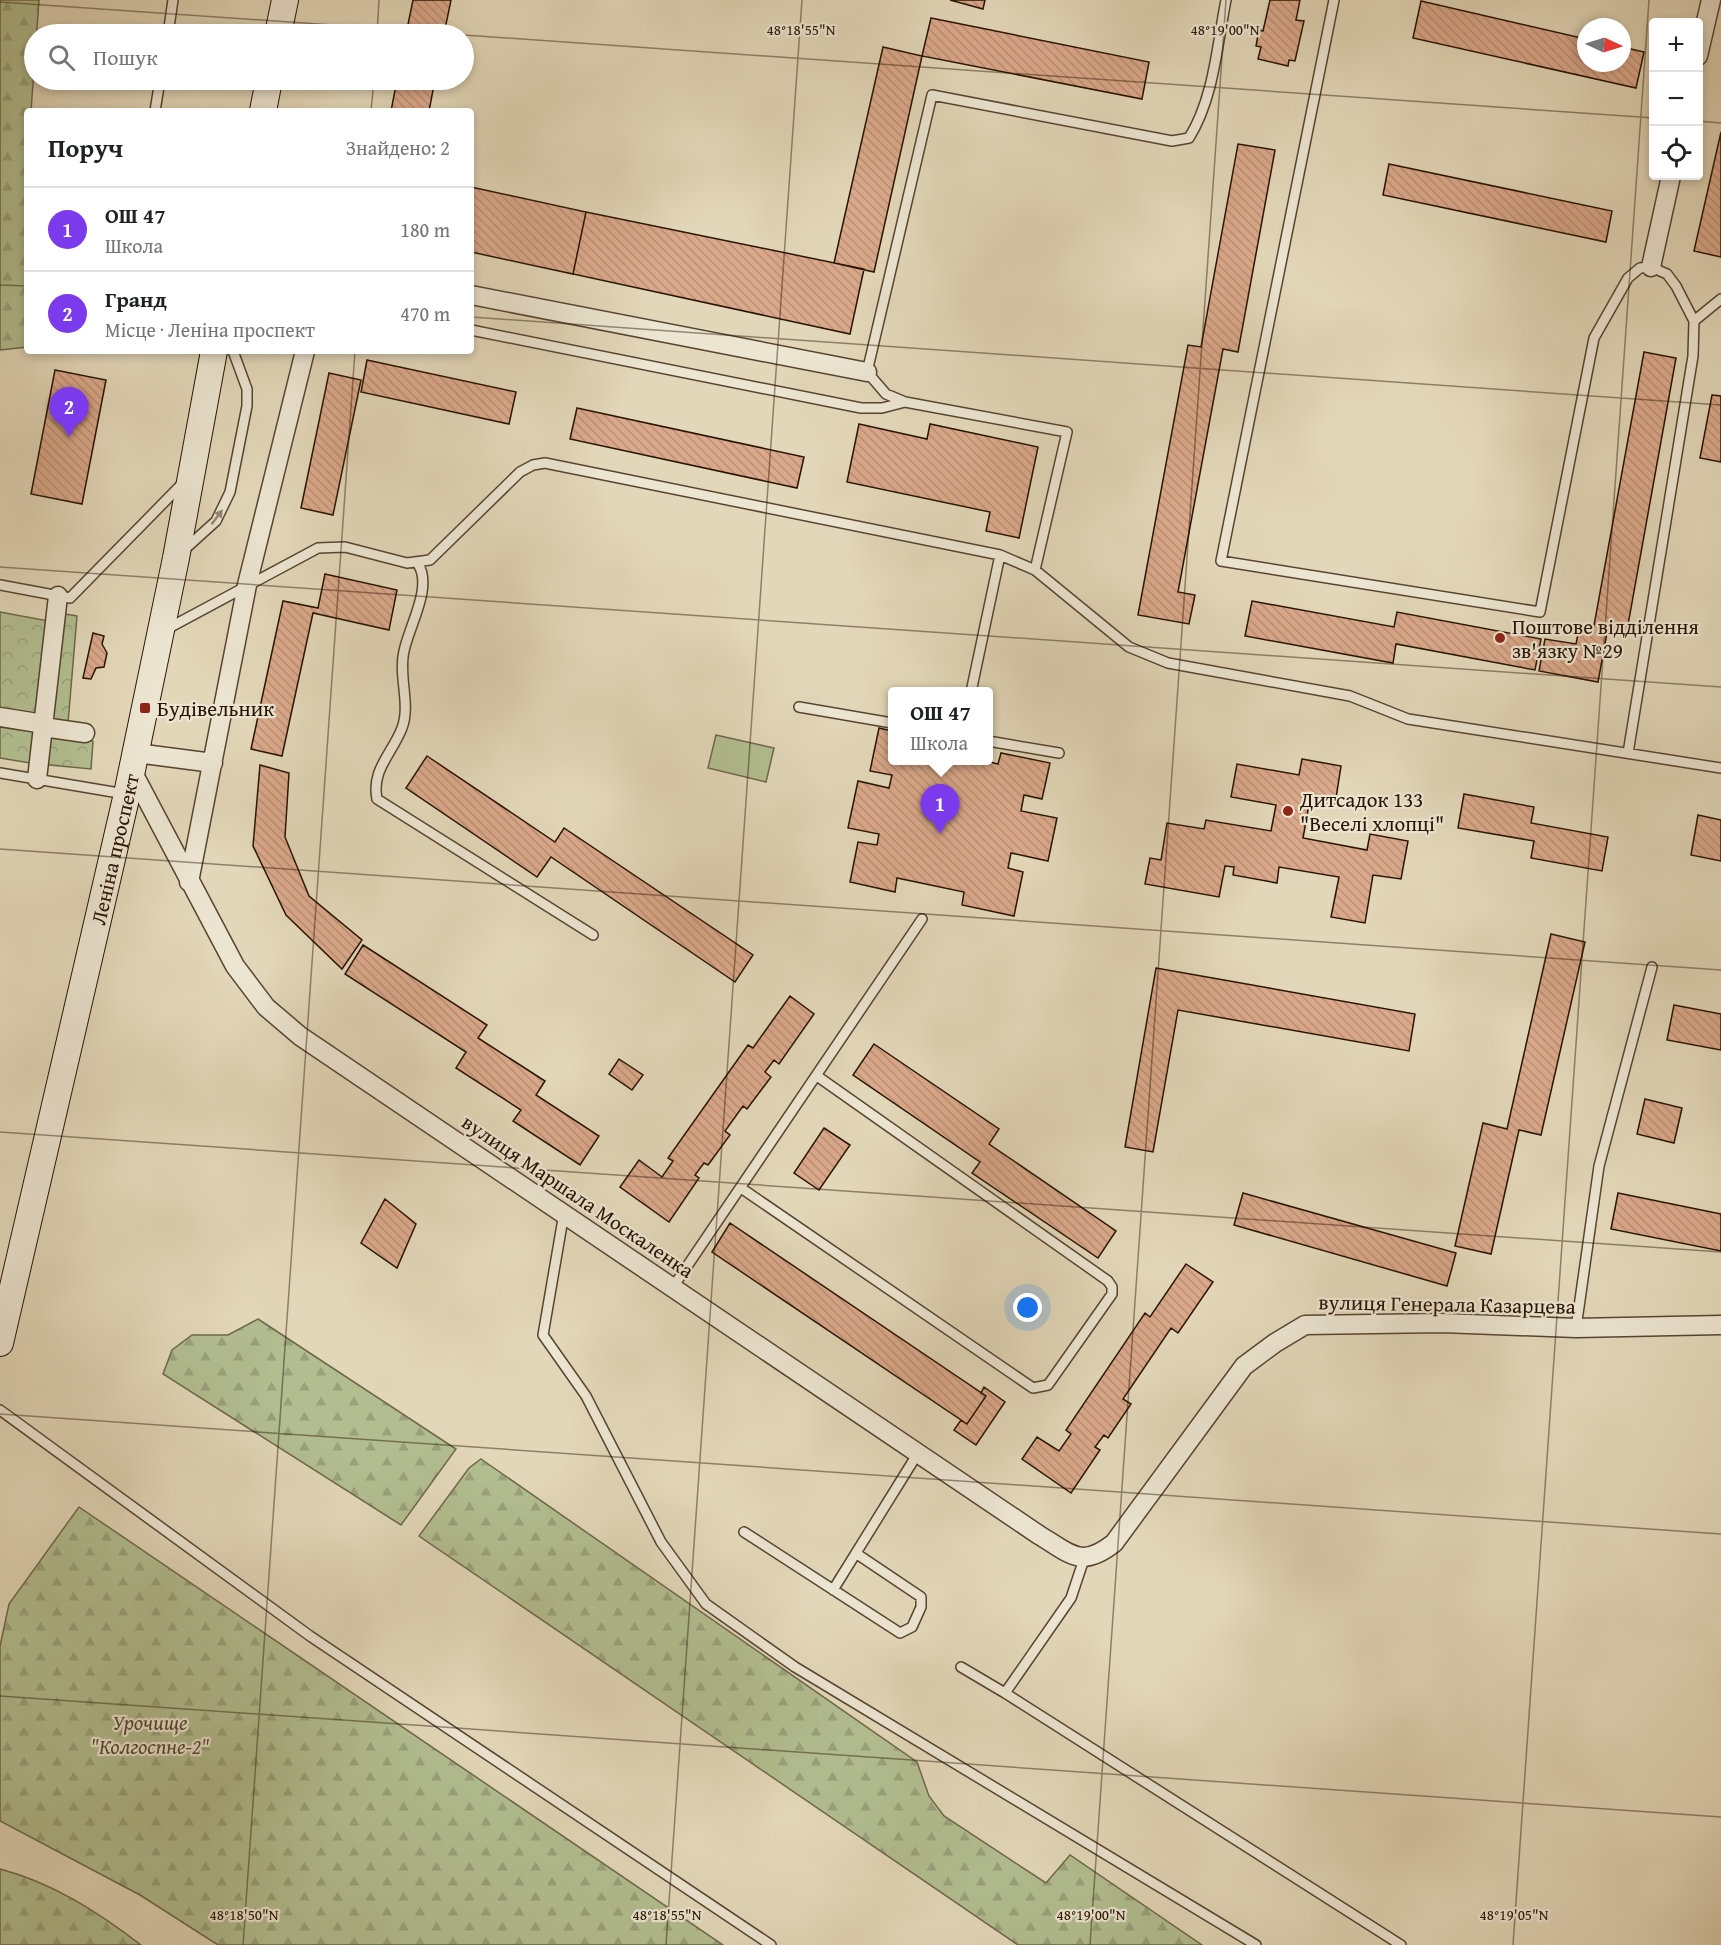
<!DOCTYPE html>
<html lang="uk">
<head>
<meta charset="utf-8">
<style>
	:root { --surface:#fff; --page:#f6f6f6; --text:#202124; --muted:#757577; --line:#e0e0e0; --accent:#7c3aed }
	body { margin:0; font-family:"Gentium Book Plus",serif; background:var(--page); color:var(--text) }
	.controls { position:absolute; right:18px; top:18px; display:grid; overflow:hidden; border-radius:6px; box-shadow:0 3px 9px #0003 }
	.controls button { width:54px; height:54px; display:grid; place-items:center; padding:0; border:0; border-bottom:2px solid var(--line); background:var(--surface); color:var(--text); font:30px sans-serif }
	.compass { position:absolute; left:1577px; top:18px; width:54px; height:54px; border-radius:50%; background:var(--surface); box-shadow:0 3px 9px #0003; rotate:94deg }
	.you { position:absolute; left:1028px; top:1308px; width:21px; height:21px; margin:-15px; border:4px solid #fff; border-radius:50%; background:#1a73e8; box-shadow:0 0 0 9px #1a73e833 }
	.badge { display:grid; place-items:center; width:39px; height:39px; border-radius:50%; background:var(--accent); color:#fff; font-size:20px; font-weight:700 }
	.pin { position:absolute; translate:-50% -50px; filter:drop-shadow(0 2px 3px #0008) }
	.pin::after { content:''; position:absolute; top:32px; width:21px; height:18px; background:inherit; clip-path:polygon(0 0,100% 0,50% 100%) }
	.popup { position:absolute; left:888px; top:687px; width:105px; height:78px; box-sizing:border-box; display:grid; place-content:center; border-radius:6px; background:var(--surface); filter:drop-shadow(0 2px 4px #0005); font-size:20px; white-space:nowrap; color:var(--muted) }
	.popup b { font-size:22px; color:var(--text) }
	.popup::after { content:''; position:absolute; left:50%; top:100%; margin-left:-12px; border:12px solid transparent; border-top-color:var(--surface) }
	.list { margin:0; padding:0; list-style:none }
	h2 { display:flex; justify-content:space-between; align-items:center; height:78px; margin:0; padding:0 24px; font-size:26px }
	h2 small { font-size:20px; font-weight:400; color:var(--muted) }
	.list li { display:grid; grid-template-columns:39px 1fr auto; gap:18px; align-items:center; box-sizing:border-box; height:84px; padding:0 24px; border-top:2px solid var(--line) }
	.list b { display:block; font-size:22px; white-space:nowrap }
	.list p { margin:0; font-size:20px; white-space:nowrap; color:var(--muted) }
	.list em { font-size:20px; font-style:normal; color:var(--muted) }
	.icon { flex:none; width:33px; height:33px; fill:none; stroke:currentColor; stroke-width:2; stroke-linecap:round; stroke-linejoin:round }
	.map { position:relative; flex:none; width:1721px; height:1945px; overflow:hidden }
	.search { position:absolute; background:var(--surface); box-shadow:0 3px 9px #0003; left:24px; top:24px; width:450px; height:66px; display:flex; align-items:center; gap:15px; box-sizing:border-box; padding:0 21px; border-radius:33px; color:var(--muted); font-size:22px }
	.panel { position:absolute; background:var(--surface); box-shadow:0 3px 9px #0003; left:24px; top:108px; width:450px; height:246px; border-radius:6px }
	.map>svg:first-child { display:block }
</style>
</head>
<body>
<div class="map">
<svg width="1721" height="1945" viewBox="0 0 1721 1945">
	<defs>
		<pattern id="forest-firs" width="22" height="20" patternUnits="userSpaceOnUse" patternTransform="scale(1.5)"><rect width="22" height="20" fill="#b2be90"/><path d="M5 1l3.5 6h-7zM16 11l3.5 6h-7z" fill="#99a27b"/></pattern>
		<pattern id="park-crowns" width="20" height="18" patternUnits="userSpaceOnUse" patternTransform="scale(1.5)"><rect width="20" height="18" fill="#b2be90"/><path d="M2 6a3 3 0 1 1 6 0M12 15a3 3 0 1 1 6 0" fill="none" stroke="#99a27b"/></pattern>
		<pattern id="building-back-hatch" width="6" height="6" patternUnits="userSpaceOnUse" patternTransform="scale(1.5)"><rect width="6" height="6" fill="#daa88a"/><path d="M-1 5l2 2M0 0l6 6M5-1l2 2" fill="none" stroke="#bb9075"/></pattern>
	</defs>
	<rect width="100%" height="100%" fill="#e2d7b8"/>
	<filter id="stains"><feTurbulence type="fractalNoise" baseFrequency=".00333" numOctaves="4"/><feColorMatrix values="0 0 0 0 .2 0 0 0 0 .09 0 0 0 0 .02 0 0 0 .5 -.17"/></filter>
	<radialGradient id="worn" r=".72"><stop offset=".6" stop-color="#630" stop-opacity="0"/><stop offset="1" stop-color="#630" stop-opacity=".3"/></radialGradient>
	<path fill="#b2be90" stroke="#6e684a" stroke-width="1.5" d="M 716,735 L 774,748 L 766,782 L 708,768 Z"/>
	<path fill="url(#forest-firs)" stroke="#6e684a" stroke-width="1.5" d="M 0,0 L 39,0 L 31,111 L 27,111 L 27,347 L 0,350 Z
		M 258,1319 L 456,1449 L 401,1525 L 163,1374 L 172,1350 L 192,1335 L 228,1335 Z
		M 481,1459 L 917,1762 L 929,1796 L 944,1816 L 1046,1883 L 1070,1855 L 1202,1945 L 1018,1945 L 419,1536 L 469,1468 Z
		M 79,1507 L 723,1945 L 218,1945 L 140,1895 L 0,1821 L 0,1646 L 9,1604 Z
		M 0,1869 C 53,1883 98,1912 141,1945 L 0,1945 Z"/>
	<path fill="url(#park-crowns)" stroke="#6e684a" stroke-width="1.5" d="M 0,612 L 54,622 L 43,721 L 0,714 Z
		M 65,614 L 77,616 L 68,723 L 50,722 Z
		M 0,720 L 40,725 L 36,764 L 0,758 Z
		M 44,731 L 93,741 L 91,769 L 40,764 Z"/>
	<path fill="url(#building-back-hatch)" stroke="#291304" stroke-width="1.5" d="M 413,0 L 451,0 L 444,34 L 406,34 Z
		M 950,0 L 985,0 L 983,9 Z
		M 1270,0 L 1300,0 L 1296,20 L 1304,21 L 1295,61 L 1289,60 L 1288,66 L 1258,59 L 1261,47 L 1256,46 L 1259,30 L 1263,31 Z
		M 1421,1 L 1586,39 L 1586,63 L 1622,63 L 1622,47 L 1644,52 L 1636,88 L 1413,38 Z
		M 931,18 L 1149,62 L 1142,99 L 922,56 Z
		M 883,47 L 922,56 L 874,272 L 834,263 Z
		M 397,80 L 435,80 L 429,111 L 391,111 Z
		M 1721,132 L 1721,257 L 1694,251 Z
		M 1238,144 L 1275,150 L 1238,352 L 1223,349 L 1178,592 L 1195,595 L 1189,624 L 1138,615 L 1188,345 L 1201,347 Z
		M 1389,164 L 1612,211 L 1606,242 L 1383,195 Z
		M 471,187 L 586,212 L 573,274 L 471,252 Z
		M 586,212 L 864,269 L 850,334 L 573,274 Z
		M 1644,352 L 1676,358 L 1626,636 L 1607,633 L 1598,682 L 1539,671 L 1545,639 L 1576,644 L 1579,629 L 1593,631 Z
		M 367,360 L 516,392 L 509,424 L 361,392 Z
		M 55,370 L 106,380 L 82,504 L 31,494 Z
		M 329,373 L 361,380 L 333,515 L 301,508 Z
		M 1712,395 L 1721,396 L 1721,462 L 1700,458 Z
		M 577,408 L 804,457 L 797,488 L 570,439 Z
		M 859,424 L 927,439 L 930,424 L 1038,447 L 1019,538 L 986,531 L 990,512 L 847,482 Z
		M 325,574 L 397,590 L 389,630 L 313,613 L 282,756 L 251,749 L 283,601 L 318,608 Z
		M 1252,601 L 1394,627 L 1397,612 L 1541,639 L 1535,670 L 1396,644 L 1393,663 L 1245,636 Z
		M 93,633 L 104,636 L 102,644 L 107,653 L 104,667 L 96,668 L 91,679 L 83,678 Z
		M 879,728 L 892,731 L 892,760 L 982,760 L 998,764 L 1001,753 L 1050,763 L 1042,799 L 1024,795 L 1021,811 L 1057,818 L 1048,861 L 1011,853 L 1008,868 L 1023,872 L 1014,916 L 962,905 L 964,892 L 897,878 L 895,892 L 850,882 L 858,842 L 877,845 L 879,834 L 848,828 L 858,781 L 889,788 L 892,775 L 870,771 Z
		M 427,756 L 555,842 L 564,828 L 753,955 L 735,982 L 551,857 L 537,877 L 406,788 Z
		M 1302,759 L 1341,766 L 1335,804 L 1310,799 L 1303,838 L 1367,850 L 1370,834 L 1408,841 L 1401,879 L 1373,875 L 1365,923 L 1331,917 L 1339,877 L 1279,867 L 1277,883 L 1233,875 L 1234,867 L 1225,866 L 1219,897 L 1145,884 L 1150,858 L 1161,860 L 1167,823 L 1204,829 L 1206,820 L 1271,831 L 1276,805 L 1231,797 L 1237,764 L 1299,775 Z
		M 260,765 L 289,773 L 285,837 L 309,896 L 362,940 L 342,969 L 286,915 L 253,846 Z
		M 1464,794 L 1534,807 L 1531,823 L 1608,837 L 1602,871 L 1531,858 L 1534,841 L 1458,828 Z
		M 1698,815 L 1721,820 L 1721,861 L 1691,855 Z
		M 1551,934 L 1585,942 L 1541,1135 L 1519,1130 L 1491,1254 L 1455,1246 L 1483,1123 L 1507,1129 Z
		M 363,945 L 487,1025 L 478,1038 L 545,1081 L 536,1095 L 599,1136 L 580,1165 L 513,1121 L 521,1110 L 456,1068 L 466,1052 L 345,974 Z
		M 1156,968 L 1415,1014 L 1409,1051 L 1178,1010 L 1153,1152 L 1125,1147 Z
		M 790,996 L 814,1014 L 779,1064 L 774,1060 L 765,1072 L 771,1077 L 747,1109 L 743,1106 L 725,1131 L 730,1135 L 708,1165 L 704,1163 L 695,1175 L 699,1178 L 669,1222 L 620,1187 L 639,1160 L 662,1177 L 673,1161 L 668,1158 L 748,1045 L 753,1048 Z
		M 1674,1005 L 1721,1014 L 1721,1050 L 1667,1040 Z
		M 874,1044 L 999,1129 L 989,1144 L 1116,1231 L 1098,1258 L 972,1173 L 980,1162 L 853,1075 Z
		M 619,1059 L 643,1075 L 632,1090 L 609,1074 Z
		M 1645,1099 L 1682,1108 L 1674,1143 L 1637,1134 Z
		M 824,1128 L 850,1145 L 819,1190 L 794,1173 Z
		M 1243,1193 L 1456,1253 L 1447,1286 L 1234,1225 Z
		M 1618,1193 L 1721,1214 L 1721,1251 L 1611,1229 Z
		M 385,1199 L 416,1224 L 397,1268 L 361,1243 Z
		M 730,1223 L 986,1396 L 967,1424 L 712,1252 Z
		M 1186,1264 L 1213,1282 L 1178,1333 L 1171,1328 L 1123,1399 L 1131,1404 L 1108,1438 L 1104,1435 L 1095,1447 L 1100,1450 L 1071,1493 L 1022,1459 L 1037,1437 L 1059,1451 L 1071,1434 L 1066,1430 L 1145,1313 L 1150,1317 Z
		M 984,1387 L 1005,1402 L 976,1445 L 954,1430 L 961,1420 L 967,1424 L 986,1396 L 981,1393 Z"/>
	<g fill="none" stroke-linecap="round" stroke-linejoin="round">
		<g stroke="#574431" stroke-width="12">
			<path id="lane" d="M 1334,0 L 1221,561 L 1540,612 L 1594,338 L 1628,278 L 1640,268 L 1651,267 L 1667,274 L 1676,286 L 1694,321 L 1693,356 L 1628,753
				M 168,34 L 173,0
				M 155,111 L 160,80
				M 1694,321 L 1721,299
				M 471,330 L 861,408 L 882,408 L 905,402
				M 184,550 L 216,521 L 230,492 L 247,406 L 247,389 L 233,351
				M 418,564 C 433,587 409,626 404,651 C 398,676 411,704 402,728 C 392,754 371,770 377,799 L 593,935
				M 1035,570 L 1067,432 L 905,402 L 886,394 L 867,372 L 932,95 L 1172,141 L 1189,138 C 1214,98 1217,45 1226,0
				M 0,585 L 70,598 L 183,483
				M 165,630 L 318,548 L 345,547 L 407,563 L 430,560 L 520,472 L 533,465 L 545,463 L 1000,555 L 1035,570 L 1129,647 L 1168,663 L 1350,696 L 1408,719 L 1721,768
				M 971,692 L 1000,555
				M 799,707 L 892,723
				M 988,741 L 1059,753
				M 0,773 L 125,794
				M 741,1188 L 1033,1388 L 1048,1385 L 1112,1294 L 1112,1287 L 1108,1281 L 817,1076
				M 564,1213 L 543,1335 L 586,1396 L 661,1542 L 706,1604 L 795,1667 L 1256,1945
				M 673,1287 L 922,919
				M 1576,1328 L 1599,1166 L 1652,967
				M 0,1410 L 310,1636 L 771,1945
				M 744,1532 L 900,1633 L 912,1627 L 921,1607 L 921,1597 L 857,1554
				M 1084,1559 L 1071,1598 L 1005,1693 L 1401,1945
				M 833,1590 L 918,1453
				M 961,1667 L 1005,1693"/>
		</g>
		<g stroke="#574431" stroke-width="21">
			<path id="street" d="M 1698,56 L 1711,0
				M 1651,267 L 1671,176
				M 471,295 L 867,372
				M 0,717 L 44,724
				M 43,727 L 85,733
				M 136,753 L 213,763
				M 132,771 L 235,966 L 266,1007 L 300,1036 L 1039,1535 C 1071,1554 1081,1569 1114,1543 L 1244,1366 L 1275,1343 L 1305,1325 L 1442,1323 L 1576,1328 L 1721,1325
				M 37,779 L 58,596
				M 189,882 L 247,585 L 305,351"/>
		</g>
		<g stroke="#291304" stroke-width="28">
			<g id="secondary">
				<path d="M 278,34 L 285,0"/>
				<path d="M 263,111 L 269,80"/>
				<path id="s1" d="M 0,1343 L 127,794 L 176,558 L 214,351"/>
			</g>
		</g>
		<use href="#lane" stroke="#ece5d1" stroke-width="9"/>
		<use href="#street" stroke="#ece5d1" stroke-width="18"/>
		<use href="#secondary" stroke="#ece5d1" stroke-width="26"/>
	</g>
	<defs><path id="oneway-solid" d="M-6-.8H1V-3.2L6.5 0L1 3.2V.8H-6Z" transform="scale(1.5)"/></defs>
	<use fill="#948675" href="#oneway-solid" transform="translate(217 517) rotate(-53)"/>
	<path fill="none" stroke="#291304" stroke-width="1.5" stroke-opacity="0.45" d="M 0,2 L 462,34M 377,34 L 379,0M 464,35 L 1654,118M 371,111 L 374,80M 1698,121 L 1721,123M 0,285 L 27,286M 471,317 L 1721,405M 0,567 L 1721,687M 0,849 L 1721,970M 0,1132 L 1721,1252M 0,1414 L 1721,1534M 0,1696 L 1721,1817M 243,1945 L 355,351M 666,1945 L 802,0M 1090,1945 L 1226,0M 1513,1945 L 1649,0"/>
	<g fill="#8f2418" stroke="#ece5d1" stroke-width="2">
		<circle cx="1500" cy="638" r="6"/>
		<rect x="139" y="702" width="12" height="12" rx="3"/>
		<circle cx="1288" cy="811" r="6"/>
	</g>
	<g text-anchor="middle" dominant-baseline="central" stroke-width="4.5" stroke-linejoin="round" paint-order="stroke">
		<g font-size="21" fill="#291304" stroke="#ece5d1" text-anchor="start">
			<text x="1512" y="626">Поштове відділення<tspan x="1512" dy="24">зв'язку №29</tspan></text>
			<text x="157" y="708">Будівельник</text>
			<text x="1300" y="799">Дитсадок 133<tspan x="1300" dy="24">"Веселі хлопці"</tspan></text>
		</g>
		<g font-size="21" fill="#291304" stroke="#ece5d1">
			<text stroke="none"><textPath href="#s1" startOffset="507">Леніна проспект</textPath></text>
			<text transform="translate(578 1196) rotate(34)">вулиця Маршала Москаленка</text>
			<text transform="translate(1447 1304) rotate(1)">вулиця Генерала Казарцева</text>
		</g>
		<g font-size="21" font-style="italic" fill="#52462e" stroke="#ece5d1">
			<text x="150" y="1722">Урочище<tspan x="150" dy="24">"Колгоспне-2"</tspan></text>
		</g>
	</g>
	<g font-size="15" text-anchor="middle" fill="#291304" stroke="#ece5d1" stroke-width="4.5" stroke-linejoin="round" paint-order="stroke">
		<text x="1225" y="35">48°19'00"N</text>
		<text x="801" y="35">48°18'55"N</text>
		<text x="244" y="1920">48°18'50"N</text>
		<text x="667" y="1920">48°18'55"N</text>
		<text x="1091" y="1920">48°19'00"N</text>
		<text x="1514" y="1920">48°19'05"N</text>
	</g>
	<rect width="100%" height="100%" filter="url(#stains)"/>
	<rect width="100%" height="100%" fill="url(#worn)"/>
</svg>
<div class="controls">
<button>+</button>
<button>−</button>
<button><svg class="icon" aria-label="locate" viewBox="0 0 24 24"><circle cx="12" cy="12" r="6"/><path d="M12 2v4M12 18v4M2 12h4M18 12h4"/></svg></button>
</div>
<svg class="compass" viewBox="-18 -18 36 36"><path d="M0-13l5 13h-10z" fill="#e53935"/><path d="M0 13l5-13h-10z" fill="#757577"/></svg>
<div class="you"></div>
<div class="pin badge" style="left:940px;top:834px">1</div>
<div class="popup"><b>ОШ 47</b>Школа</div>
<div class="pin badge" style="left:69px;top:437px">2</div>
<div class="search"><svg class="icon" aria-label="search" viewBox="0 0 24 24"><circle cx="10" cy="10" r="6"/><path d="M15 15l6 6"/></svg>Пошук</div>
<section class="panel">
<h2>Поруч<small>Знайдено: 2</small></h2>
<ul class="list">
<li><span class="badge">1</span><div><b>ОШ 47</b><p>Школа</p></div><em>180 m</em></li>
<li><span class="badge">2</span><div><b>Гранд</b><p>Місце · Леніна проспект</p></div><em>470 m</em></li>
</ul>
</section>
</div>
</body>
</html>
